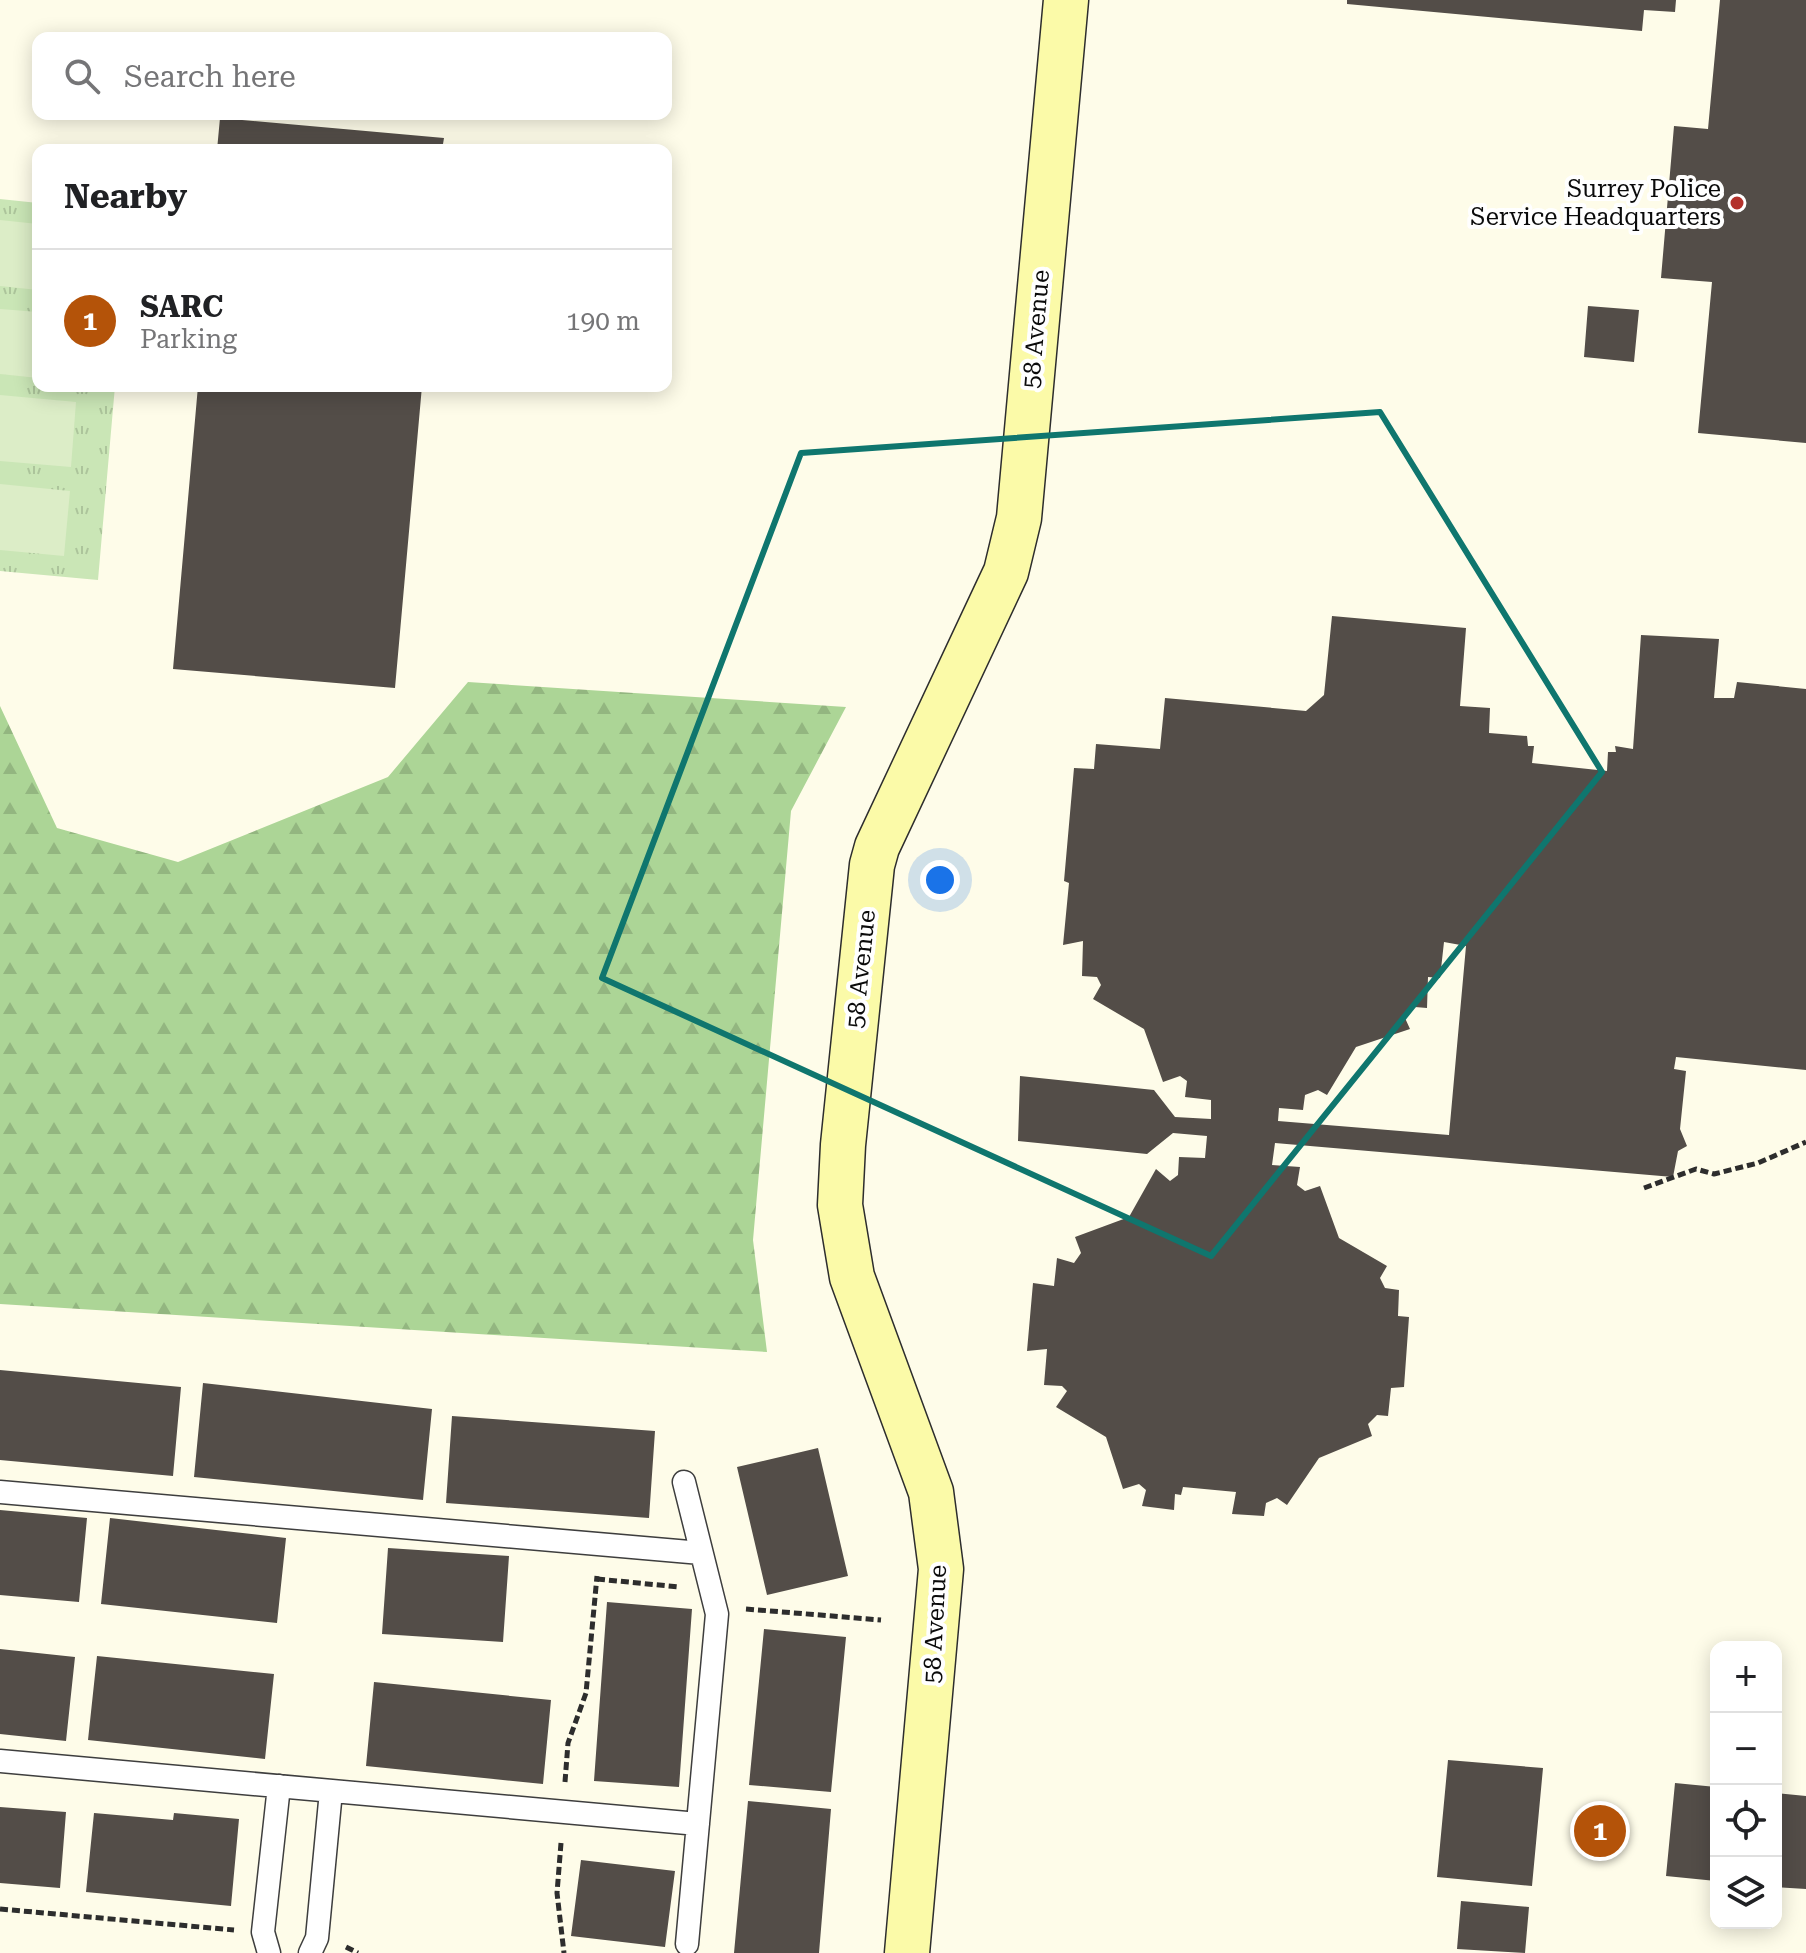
<!DOCTYPE html>
<html lang="en">
<head>
<meta charset="utf-8">
<style>
	:root { --surface:#fff; --page:#f2f2f2; --text:#202124; --muted:#757577; --line:#e0e0e0; --accent:#b45309 }
	body { margin:0; font-family:"Roboto Serif",serif; background:var(--page); color:var(--text) }
	.controls { position:absolute; right:24px; bottom:24px; display:grid; overflow:hidden; border-radius:16px; box-shadow:0 4px 20px #0003 }
	.controls button { width:72px; height:72px; display:grid; place-items:center; padding:0; border:0; border-bottom:2px solid var(--line); background:var(--surface); color:var(--text); font:40px sans-serif }
	.you { position:absolute; left:940px; top:880px; width:28px; height:28px; margin:-20px; border:6px solid #fff; border-radius:50%; background:#1a73e8; box-shadow:0 0 0 12px #1a73e833 }
	.badge { display:grid; place-items:center; width:52px; height:52px; border-radius:50%; background:var(--accent); color:#fff; font-size:26px; font-weight:700 }
	.pin { position:absolute; translate:-50% -50%; border:4px solid #fff; box-shadow:0 2px 8px #0006 }
	.list { margin:0; padding:0; list-style:none }
	h2 { display:flex; justify-content:space-between; align-items:center; height:104px; margin:0; padding:0 32px; font-size:34px }
	h2 small { font-size:26px; font-weight:400; color:var(--muted) }
	.list li { display:grid; grid-template-columns:52px 1fr auto; gap:24px; align-items:center; box-sizing:border-box; height:144px; padding:0 32px; border-top:2px solid var(--line) }
	.list b { display:block; font-size:30px; white-space:nowrap }
	.list p { margin:0; font-size:26px; white-space:nowrap; color:var(--muted) }
	.list em { font-size:26px; font-style:normal; color:var(--muted) }
	.icon { flex:none; width:44px; height:44px; fill:none; stroke:currentColor; stroke-width:2; stroke-linecap:round; stroke-linejoin:round }
	.map { position:relative; flex:none; width:1806px; height:1953px; overflow:hidden }
	.search { position:absolute; background:var(--surface); box-shadow:0 4px 20px #0003; left:32px; top:32px; width:640px; height:88px; display:flex; align-items:center; gap:20px; box-sizing:border-box; padding:0 28px; border-radius:16px; color:var(--muted); font-size:30px }
	.panel { position:absolute; background:var(--surface); box-shadow:0 4px 20px #0003; left:32px; top:144px; width:640px; height:248px; border-radius:16px }
	.map>svg:first-child { display:block }
</style>
</head>
<body>
<div class="map">
<svg width="1806" height="1953" viewBox="0 0 1806 1953">
	<defs>
		<pattern id="forest-firs" width="22" height="20" patternUnits="userSpaceOnUse" patternTransform="scale(2)"><rect width="22" height="20" fill="#acd596"/><path d="M5 1l3.5 6h-7zM16 11l3.5 6h-7z" fill="#93b680"/></pattern>
		<pattern id="park-tufts" width="24" height="20" patternUnits="userSpaceOnUse" patternTransform="scale(2)"><rect width="24" height="20" fill="#cae6b6"/><path d="M3 7l-1-3M5 7V3M7 7l1-3M15 17l-1-3M17 17v-4M19 17l1-3" fill="none" stroke="#acc49b"/></pattern>
	</defs>
	<rect width="100%" height="100%" fill="#fefce9"/>
	<path fill="url(#forest-firs)" d="M 468,682 L 846,707 L 791,811 L 753,1240 L 767,1352 L 0,1304 L 0,706 L 57,828 L 178,862 L 388,777 Z"/>
	<path fill="url(#park-tufts)" d="M 0,199 L 38,203 L 38,386 L 115,386 L 98,580 L 0,571 Z"/>
	<path fill="#dcedc7" d="M 0,220 L 38,224 L 38,290 L 0,286 Z
		M 0,309 L 38,312 L 38,378 L 0,374 Z
		M 0,395 L 76,402 L 71,467 L 0,461 Z
		M 0,484 L 70,491 L 64,556 L 0,550 Z"/>
	<path fill="#534d48" fill-rule="evenodd" d="M 1347,0 L 1676,0 L 1675,12 L 1644,10 L 1642,31 L 1347,4 Z
		M 1720,0 L 1806,0 L 1806,443 L 1698,433 L 1712,282 L 1661,278 L 1674,126 L 1708,129 Z
		M 220,118 L 444,138 L 442,150 L 217,150 Z
		M 1588,306 L 1639,310 L 1634,362 L 1584,357 Z
		M 198,386 L 422,386 L 395,688 L 173,669 Z
		M 1332,616 L 1466,628 L 1460,706 L 1490,708 L 1489,733 L 1527,736 L 1528,746 L 1534,746 L 1532,763 L 1607,771 L 1608,752 L 1616,752 L 1615,746 L 1633,749 L 1641,635 L 1719,639 L 1714,698 L 1734,698 L 1737,682 L 1806,689 L 1806,1070 L 1676,1057 L 1674,1069 L 1686,1071 L 1680,1129 L 1687,1146 L 1678,1151 L 1673,1177 L 1275,1143 L 1272,1165 L 1300,1167 L 1297,1185 L 1305,1191 L 1320,1186 L 1339,1238 L 1387,1266 L 1380,1278 L 1385,1288 L 1399,1290 L 1398,1316 L 1409,1317 L 1404,1387 L 1391,1388 L 1388,1416 L 1377,1415 L 1368,1424 L 1372,1436 L 1319,1458 L 1287,1505 L 1277,1498 L 1266,1503 L 1264,1516 L 1232,1514 L 1236,1492 L 1183,1487 L 1181,1495 L 1175,1494 L 1174,1510 L 1142,1506 L 1146,1490 L 1139,1484 L 1123,1489 L 1106,1437 L 1056,1407 L 1067,1391 L 1062,1386 L 1044,1385 L 1047,1349 L 1027,1351 L 1033,1283 L 1054,1286 L 1057,1258 L 1074,1263 L 1081,1253 L 1075,1237 L 1129,1217 L 1156,1169 L 1170,1181 L 1178,1175 L 1179,1157 L 1205,1158 L 1207,1136 L 1173,1133 L 1147,1154 L 1018,1141 L 1020,1076 L 1154,1090 L 1175,1117 L 1211,1119 L 1211,1100 L 1185,1097 L 1187,1081 L 1180,1076 L 1163,1082 L 1144,1029 L 1093,999 L 1101,985 L 1097,977 L 1082,976 L 1083,941 L 1063,945 L 1069,883 L 1064,881 L 1074,768 L 1094,769 L 1096,744 L 1160,749 L 1165,698 L 1306,711 L 1324,695 ZM 1444,942 L 1466,946 L 1449,1135 L 1278,1121 L 1279,1108 L 1303,1110 L 1305,1095 L 1318,1090 L 1327,1095 L 1356,1047 L 1410,1029 L 1405,1018 L 1415,1007 L 1427,1008 L 1428,977 L 1440,978 Z
		M 0,1370 L 181,1387 L 173,1476 L 0,1460 Z
		M 203,1383 L 432,1409 L 423,1500 L 194,1477 Z
		M 452,1416 L 655,1431 L 649,1518 L 446,1503 Z
		M 818,1448 L 848,1576 L 767,1595 L 737,1467 Z
		M 0,1510 L 87,1518 L 79,1602 L 0,1595 Z
		M 110,1518 L 286,1538 L 277,1623 L 101,1604 Z
		M 388,1548 L 509,1556 L 503,1642 L 382,1634 Z
		M 607,1602 L 692,1609 L 679,1787 L 594,1781 Z
		M 764,1629 L 846,1637 L 831,1792 L 749,1785 Z
		M 0,1649 L 75,1657 L 66,1741 L 0,1734 Z
		M 97,1656 L 274,1674 L 265,1759 L 88,1740 Z
		M 374,1682 L 551,1700 L 543,1784 L 366,1766 Z
		M 1448,1760 L 1543,1768 L 1532,1886 L 1437,1877 Z
		M 1675,1783 L 1716,1787 L 1716,1881 L 1666,1876 Z
		M 1776,1793 L 1806,1796 L 1806,1889 L 1776,1887 Z
		M 748,1801 L 831,1809 L 819,1953 L 734,1953 Z
		M 0,1807 L 66,1812 L 60,1888 L 0,1883 Z
		M 94,1813 L 173,1820 L 174,1813 L 239,1819 L 231,1906 L 86,1892 Z
		M 581,1860 L 675,1871 L 665,1947 L 571,1936 Z
		M 1461,1901 L 1529,1907 L 1525,1953 L 1457,1949 Z"/>
	<g fill="none" stroke-linecap="round" stroke-linejoin="round">
		<g stroke="#3e3e3e" stroke-width="25">
			<path id="lane" d="M 684,1482 L 717,1614 L 687,1944
				M 0,1492 L 701,1553
				M 0,1761 L 698,1824
				M 269,1953 L 263,1932 L 279,1786
				M 310,1953 L 317,1938 L 331,1791"/>
		</g>
		<g stroke="#2d2d2d" stroke-width="47">
			<path id="secondary" d="M 907,1953 L 941,1569 L 931,1492 L 852,1277 L 840,1205 L 843,1145 L 872,865 L 877,847 L 1006,572 L 1019,518 L 1066,0"/>
		</g>
		<path stroke="#2d2d2d" stroke-width="5" stroke-dasharray="8 4" stroke-linecap="butt" d="M 1644,1188 L 1696,1169 L 1714,1174 L 1758,1163 L 1806,1142
			M 597,1579 L 679,1587
			M 746,1609 L 881,1620
			M 565,1782 L 568,1743 L 586,1693 L 597,1576
			M 561,1843 L 557,1893 L 564,1953
			M 0,1909 L 234,1930
			M 346,1947 L 358,1953"/>
		<use href="#lane" stroke="#fff" stroke-width="22"/>
		<use href="#secondary" stroke="#fbfaa8" stroke-width="44"/>
	</g>
	<path fill="none" stroke="#0f766e" stroke-width="6" stroke-linejoin="round" d="M 1380,412 L 1602,772 L 1211,1256 L 602,978 L 801,453 Z"/>
	<circle fill="#b3312b" stroke="#fff" stroke-width="3" cx="1737" cy="203" r="8"/>
	<g text-anchor="middle" dominant-baseline="central" stroke-width="8" stroke-linejoin="round" paint-order="stroke">
		<g font-size="24" fill="#0b0b0b" stroke="#fff" text-anchor="end">
			<text x="1721" y="189">Surrey Police<tspan x="1721" dy="28">Service Headquarters</tspan></text>
		</g>
		<g font-size="24" fill="#0b0b0b" stroke="#fff">
			<text transform="translate(1036 329) rotate(-85)">58 Avenue</text>
			<text transform="translate(861 969) rotate(-84)">58 Avenue</text>
			<text transform="translate(935 1624) rotate(-87)">58 Avenue</text>
		</g>
	</g>
</svg>
<div class="controls">
<button>+</button>
<button>−</button>
<button><svg class="icon" aria-label="locate" viewBox="0 0 24 24"><circle cx="12" cy="12" r="6"/><path d="M12 2v4M12 18v4M2 12h4M18 12h4"/></svg></button>
<button><svg class="icon" aria-label="layers" viewBox="0 0 24 24"><path d="M12 4l9 5-9 5-9-5zM3 14l9 5 9-5"/></svg></button>
</div>
<div class="you"></div>
<div class="pin badge" style="left:1600px;top:1831px">1</div>
<div class="search"><svg class="icon" aria-label="search" viewBox="0 0 24 24"><circle cx="10" cy="10" r="6"/><path d="M15 15l6 6"/></svg>Search here</div>
<section class="panel">
<h2>Nearby<small></small></h2>
<ul class="list">
<li><span class="badge">1</span><div><b>SARC</b><p>Parking</p></div><em>190 m</em></li>
</ul>
</section>
</div>
</body>
</html>
